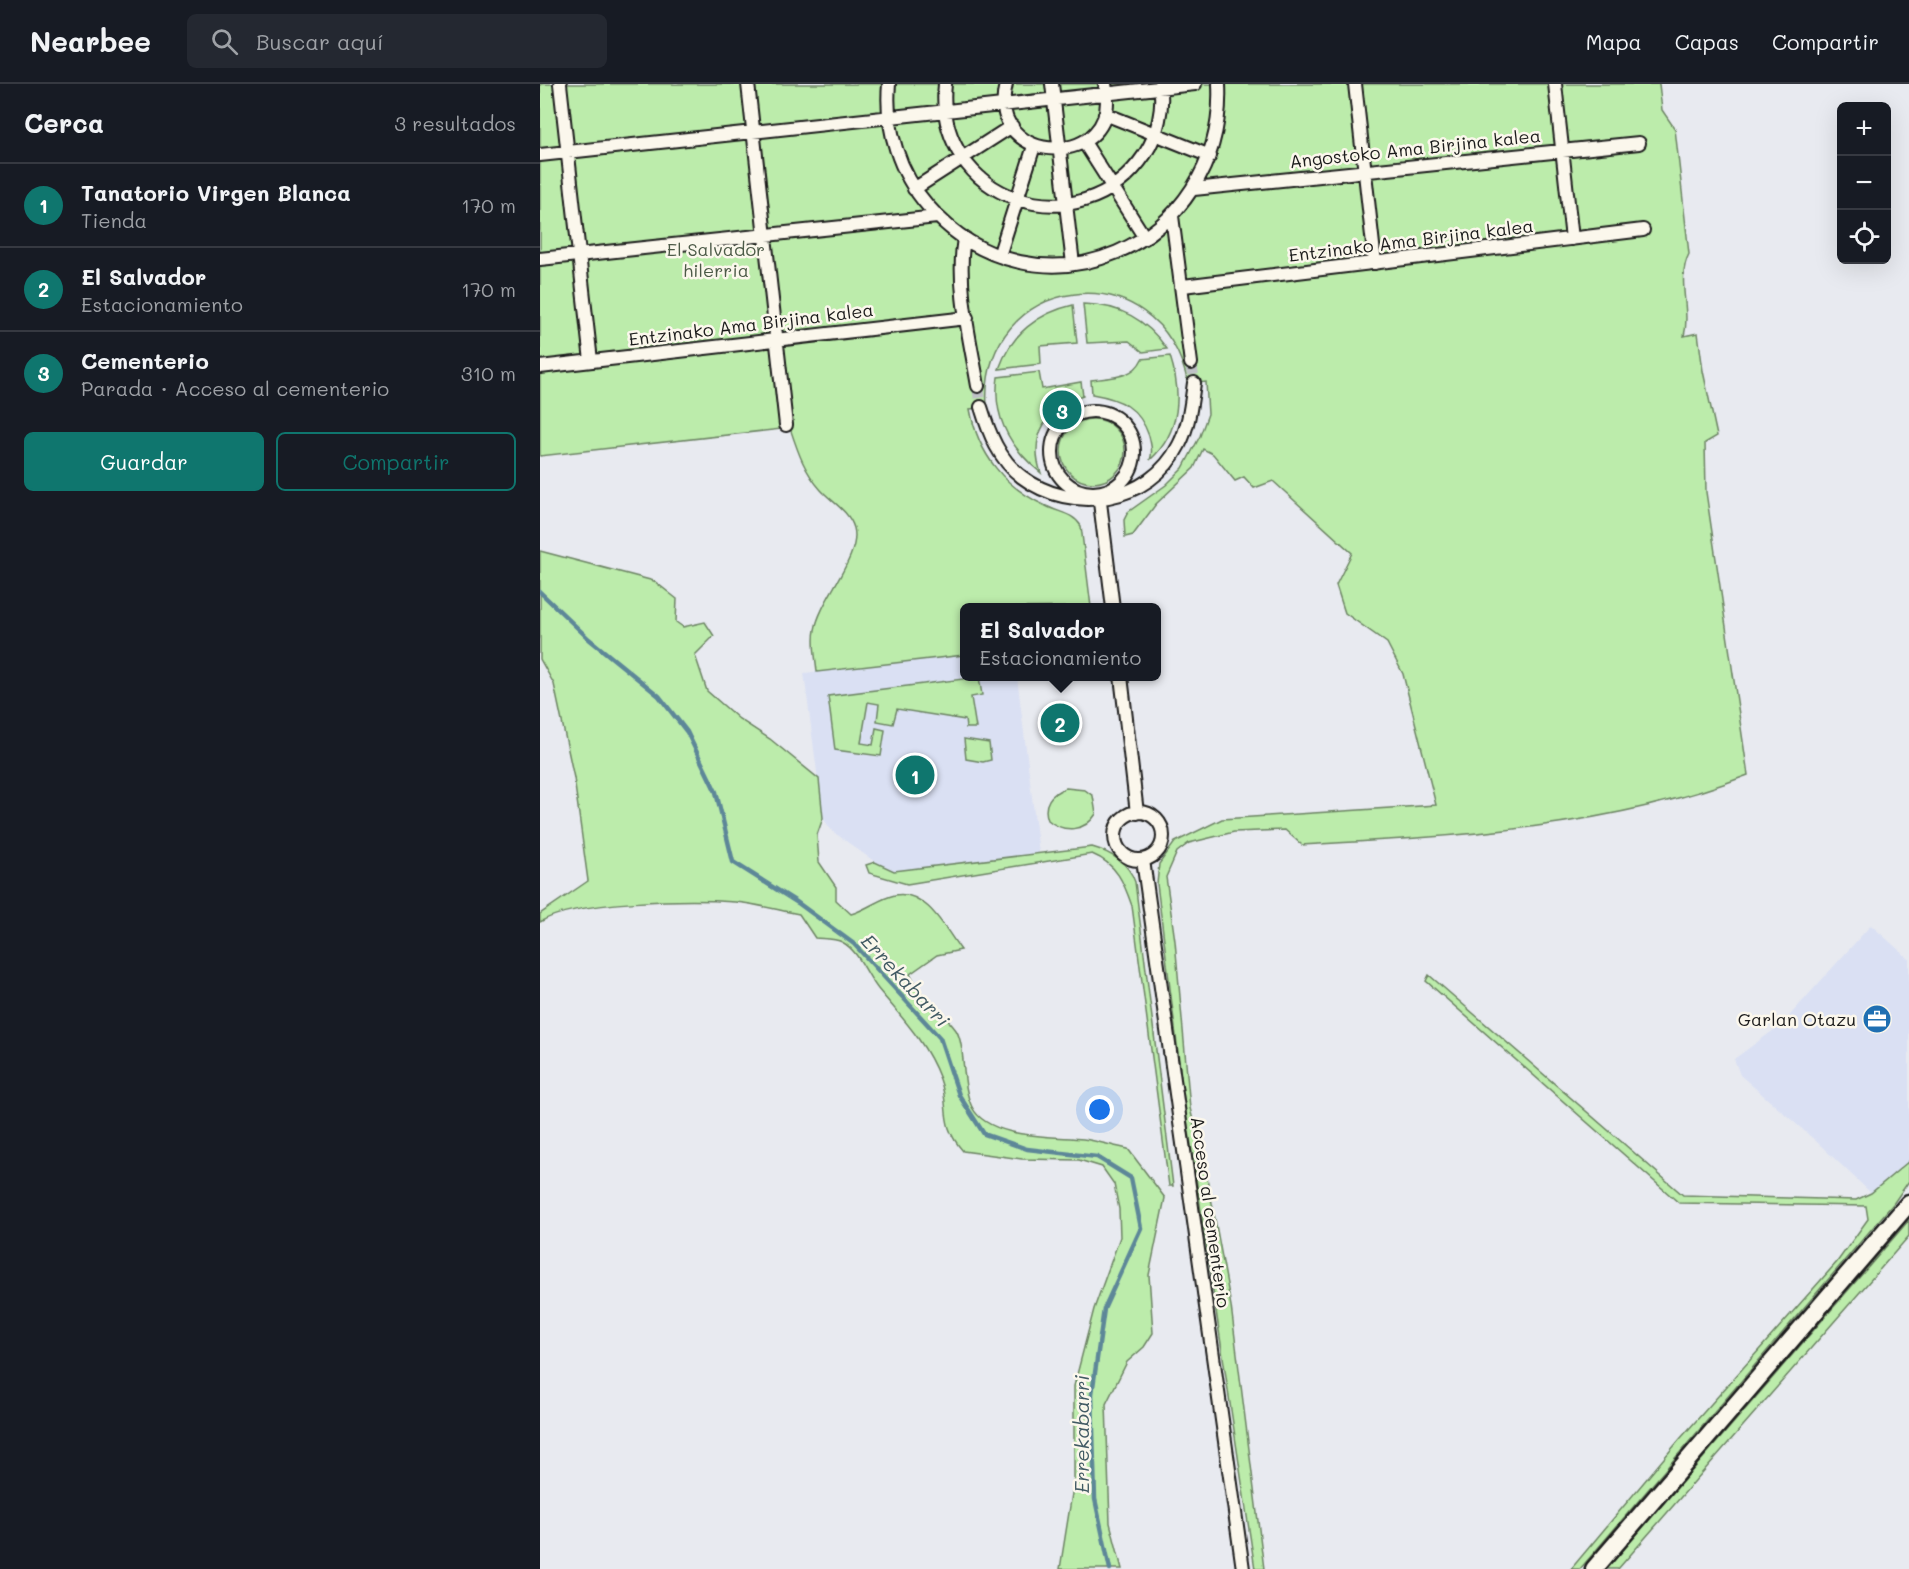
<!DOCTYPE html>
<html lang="es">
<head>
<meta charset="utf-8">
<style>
	:root { --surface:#171b24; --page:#242831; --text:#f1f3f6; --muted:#9ea1a6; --line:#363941; --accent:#0f766e }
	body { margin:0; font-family:Mali,sans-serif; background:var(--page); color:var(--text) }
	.controls { position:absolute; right:18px; top:18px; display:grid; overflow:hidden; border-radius:9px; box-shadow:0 6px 24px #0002 }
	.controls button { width:54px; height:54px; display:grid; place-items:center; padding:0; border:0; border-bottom:2px solid var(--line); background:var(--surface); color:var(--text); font:30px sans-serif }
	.you { position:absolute; left:560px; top:1026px; width:21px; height:21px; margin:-15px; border:4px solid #fff; border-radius:50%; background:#1a73e8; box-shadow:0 0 0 9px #1a73e833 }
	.badge { display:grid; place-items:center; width:39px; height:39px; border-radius:50%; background:var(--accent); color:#fff; font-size:20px; font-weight:700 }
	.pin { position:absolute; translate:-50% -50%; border:3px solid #fff; box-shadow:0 2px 6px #0006 }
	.popup { position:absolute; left:420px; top:519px; width:201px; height:78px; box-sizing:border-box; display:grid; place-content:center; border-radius:9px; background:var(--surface); filter:drop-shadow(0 2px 4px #0005); font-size:20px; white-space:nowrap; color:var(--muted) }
	.popup b { font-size:22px; color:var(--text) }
	.popup::after { content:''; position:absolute; left:50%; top:100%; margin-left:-12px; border:12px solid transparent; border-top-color:var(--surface) }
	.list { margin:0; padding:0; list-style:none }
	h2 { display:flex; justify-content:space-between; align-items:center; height:78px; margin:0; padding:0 24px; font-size:26px }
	h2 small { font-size:20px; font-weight:400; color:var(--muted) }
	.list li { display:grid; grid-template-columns:39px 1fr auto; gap:18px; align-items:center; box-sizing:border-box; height:84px; padding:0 24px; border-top:2px solid var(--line) }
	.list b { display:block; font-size:22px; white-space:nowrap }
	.list p { margin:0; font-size:20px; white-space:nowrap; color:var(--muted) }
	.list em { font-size:20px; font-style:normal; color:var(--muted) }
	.actions { display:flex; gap:12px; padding:18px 24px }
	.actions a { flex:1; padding:14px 0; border:2px solid var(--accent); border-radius:9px; text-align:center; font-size:21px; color:var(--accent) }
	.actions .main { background:var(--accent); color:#fff }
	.icon { flex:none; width:33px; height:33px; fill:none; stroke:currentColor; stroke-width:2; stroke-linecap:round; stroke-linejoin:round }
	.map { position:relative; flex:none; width:1369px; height:1485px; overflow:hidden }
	header { display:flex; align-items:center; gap:36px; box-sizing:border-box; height:84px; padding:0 30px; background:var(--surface); border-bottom:2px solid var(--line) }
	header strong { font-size:28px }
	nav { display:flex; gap:33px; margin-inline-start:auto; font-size:21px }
	.search { width:420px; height:54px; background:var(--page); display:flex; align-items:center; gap:15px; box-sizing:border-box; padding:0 21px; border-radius:9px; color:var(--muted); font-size:22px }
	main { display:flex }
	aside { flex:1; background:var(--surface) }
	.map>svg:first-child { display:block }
</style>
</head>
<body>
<header>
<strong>Nearbee</strong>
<div class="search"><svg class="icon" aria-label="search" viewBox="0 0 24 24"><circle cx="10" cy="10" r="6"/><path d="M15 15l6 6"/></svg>Buscar aquí</div>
<nav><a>Mapa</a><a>Capas</a><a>Compartir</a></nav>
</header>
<main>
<aside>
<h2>Cerca<small>3 resultados</small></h2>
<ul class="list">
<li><span class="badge">1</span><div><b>Tanatorio Virgen Blanca</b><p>Tienda</p></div><em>170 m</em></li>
<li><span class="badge">2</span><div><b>El Salvador</b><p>Estacionamiento</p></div><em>170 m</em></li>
<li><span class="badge">3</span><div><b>Cementerio</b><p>Parada · Acceso al cementerio</p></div><em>310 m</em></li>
</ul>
<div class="actions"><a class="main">Guardar</a><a>Compartir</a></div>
</aside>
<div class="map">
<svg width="1369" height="1485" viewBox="0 0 1369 1485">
	<rect width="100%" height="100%" fill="#e8eaf0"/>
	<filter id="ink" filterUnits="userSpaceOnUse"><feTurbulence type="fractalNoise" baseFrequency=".0167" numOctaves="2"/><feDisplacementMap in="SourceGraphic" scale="12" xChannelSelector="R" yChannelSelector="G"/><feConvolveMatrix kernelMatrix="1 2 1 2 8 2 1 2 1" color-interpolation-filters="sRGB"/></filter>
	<g filter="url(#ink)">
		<path fill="#dae0f3" d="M 424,571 L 424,592 L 477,593 L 499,769 L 354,787 L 342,783 L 292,747 L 283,734 L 264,589 Z
			M 1331,841 L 1369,875 L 1369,1077 L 1331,1109 L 1277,1058 L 1200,991 L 1194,975 L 1242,940 Z"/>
		<path fill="#bcecab" stroke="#6c8464" stroke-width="1.5" d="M 0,0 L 1119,0 L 1122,26 L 1135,45 L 1149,170 C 1136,195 1151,225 1144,252 L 1158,249 L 1163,287 L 1177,352 L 1165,359 L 1166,408 L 1208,691 C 1070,745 908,753 762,761 L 745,746 L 694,748 L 649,759 L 637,768 L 626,793 L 635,857 L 650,1024 L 669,1103 L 691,1222 L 724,1485 L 715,1485 L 643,1008 L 617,800 L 619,780 L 635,758 L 682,735 L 896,721 L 863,590 L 847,559 L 805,529 L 796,501 L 812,469 L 733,397 L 714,404 L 704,393 L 695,397 L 673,370 L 663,365 L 654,384 L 616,420 L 593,451 L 585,453 L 584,436 L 588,428 L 626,401 L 643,384 L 660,352 L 668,330 L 666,298 L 648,300 C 620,164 438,189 447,323 L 430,325 C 438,370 465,404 506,422 C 520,429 533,429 541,442 L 551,523 L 424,524 L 424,571 L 277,588 C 276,575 272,559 275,546 C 280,515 322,472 314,444 C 309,427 292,418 281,406 C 264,387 258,368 250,344 L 0,372 Z
			M 543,220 C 580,221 606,235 627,265 L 603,268 L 589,257 L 547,259 Z
			M 533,221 L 537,259 L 500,262 L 501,280 L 459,285 C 471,250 498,229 533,221 Z
			M 630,272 C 642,309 641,348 610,376 C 613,368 611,360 609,352 C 599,323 581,315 552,310 L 551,296 C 570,293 593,295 602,275 Z
			M 499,288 L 502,305 L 541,298 L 543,312 C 508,323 488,351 501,389 C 470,364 452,333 458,293 Z
			M521 367a32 32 0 1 1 64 0a32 32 0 1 1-64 0Z
			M 0,467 L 114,497 L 137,515 L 136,538 L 143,543 L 165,538 L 174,552 L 155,571 L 167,607 L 199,635 L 230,655 L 279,695 L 283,734 L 277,751 L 279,778 L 296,803 L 296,816 L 311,830 C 326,826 340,814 355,811 C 386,805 406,846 421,866 L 397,871 L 370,890 C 382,918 400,924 416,946 C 426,962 421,1001 432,1023 C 448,1055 512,1052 543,1055 C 558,1057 573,1062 588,1065 L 625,1114 L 609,1191 L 613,1249 L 604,1263 L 587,1278 L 566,1320 L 570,1439 L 582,1485 L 520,1485 L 534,1397 L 534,1302 L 554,1225 L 580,1153 L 579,1125 L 574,1100 L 562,1083 L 539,1076 L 482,1075 L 423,1067 C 398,1038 411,1025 400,995 C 386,958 362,934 338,905 C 326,890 319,867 302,858 C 295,854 282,855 275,854 L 259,830 C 238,826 216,820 195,818 C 152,815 35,816 0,838 L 0,830 L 48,797 L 34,694 L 14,600 L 0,575 Z
			M 439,593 L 442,611 L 431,613 L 436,644 L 426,644 L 425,636 L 357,625 L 353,640 L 337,637 L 339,620 L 328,618 L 321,659 L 333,661 L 336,644 L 345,646 L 341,672 L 295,666 L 288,612 Z
			M 424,655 L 449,659 L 451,676 L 443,678 L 426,675 Z
			M 526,704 L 545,706 L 553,712 L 556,730 C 545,748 523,749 508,736 C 502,720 511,709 526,704 Z
			M 552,763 C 570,768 589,779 595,798 L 633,1102 L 629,1102 L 592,822 C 584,799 577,780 552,770 L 367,800 L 329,789 L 326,781 L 335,778 L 354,787 Z
			M 889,891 L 1143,1111 L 1316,1116 L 1331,1109 L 1369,1077 L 1369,1097 L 1353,1120 L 1040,1485 L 1031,1485 L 1140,1355 L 1297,1178 L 1328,1135 L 1326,1122 L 1139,1119 L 886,897 Z
			M 1369,1136 L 1369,1152 L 1078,1485 L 1067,1485 Z"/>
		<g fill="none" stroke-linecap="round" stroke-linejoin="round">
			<path stroke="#5d8798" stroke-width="4.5" d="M 0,508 L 49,555 L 119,612 L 147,648 L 176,708 L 193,778 L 258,819 L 314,860 L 400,954 L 419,1011 L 444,1050 L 487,1065 L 557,1073 L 591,1094 L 601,1144 L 564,1225 L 552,1310 L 555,1415 L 570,1485"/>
			<path stroke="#bfc1c6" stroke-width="12" stroke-dasharray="12 6" stroke-linecap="butt" d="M 651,279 L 654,299
				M 438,302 L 441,323"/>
			<g stroke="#1c1c1c" stroke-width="16">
				<path id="street" d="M 20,0 L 51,277
					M 208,0 L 246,341
					M 349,0 C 345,44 359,89 388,122 C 496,246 687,162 679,0
					M 405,0 C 393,116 541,166 605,70 C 618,50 624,24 620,0
					M 466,0 C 444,84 585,88 565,0
					M 512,0 L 533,180
					M 815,0 L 835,179
					M 1015,0 L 1032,155
					M 565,30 L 670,72
					M 544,58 L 605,154
					M 0,71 L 655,0
					M 374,105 L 472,42
					M 654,105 L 1099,59
					M 632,132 L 651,279
					M 424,154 C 416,202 430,255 438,302
					M 459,172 L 494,62
					M 0,175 L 397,133
					M 643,202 L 1103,146
					M 0,283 L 427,234
					M 441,323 C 449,349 459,376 482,393 C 532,431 610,419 639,361 C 649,342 651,320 654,299
					M512 368a41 41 0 1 1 82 0a41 41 0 1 1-82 0Z
					M 559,410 L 573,524
					M 581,592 L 597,729
					M575 752a24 24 0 1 1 48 0a24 24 0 1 1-48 0Z
					M 603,776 L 703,1485"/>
			</g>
			<g stroke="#1c1c1c" stroke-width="21">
				<path id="secondary" d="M 1054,1485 L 1369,1119"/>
			</g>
			<use href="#street" stroke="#fbf7ec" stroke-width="12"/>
			<use href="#secondary" stroke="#fbf7ec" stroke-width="16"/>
		</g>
	</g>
	<defs>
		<g id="office-disc" transform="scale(1.5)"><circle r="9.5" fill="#1f6fb2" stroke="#fbf7ec"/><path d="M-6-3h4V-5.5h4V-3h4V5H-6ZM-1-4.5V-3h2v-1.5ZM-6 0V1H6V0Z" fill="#fff"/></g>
	</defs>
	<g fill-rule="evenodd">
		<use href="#office-disc" x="1337" y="935"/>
	</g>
	<g text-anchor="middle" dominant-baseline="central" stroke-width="5" stroke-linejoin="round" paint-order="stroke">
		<g font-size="18" fill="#1c1c1c" stroke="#fbf7ec">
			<text transform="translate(875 64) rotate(-6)">Angostoko Ama Birjina kalea</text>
			<text transform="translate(871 156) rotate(-7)">Entzinako Ama Birjina kalea</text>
			<text transform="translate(211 240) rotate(-7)">Entzinako Ama Birjina kalea</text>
			<text transform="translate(671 1128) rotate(82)">Acceso al cementerio</text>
		</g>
		<g font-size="18" fill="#4c5a47" stroke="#fbf7ec">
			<text x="176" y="165">El Salvador<tspan x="176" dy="21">hilerria</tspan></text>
		</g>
		<g font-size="18" fill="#1c1c1c" stroke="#fbf7ec" text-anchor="end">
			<text x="1316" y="935">Garlan Otazu</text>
		</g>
		<g font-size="20" font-style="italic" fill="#425b64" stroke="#fbf7ec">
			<text transform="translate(366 896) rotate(47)">Errekabarri</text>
			<text transform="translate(541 1350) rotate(-90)">Errekabarri</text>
		</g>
	</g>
</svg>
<div class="controls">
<button>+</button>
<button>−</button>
<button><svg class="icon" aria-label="locate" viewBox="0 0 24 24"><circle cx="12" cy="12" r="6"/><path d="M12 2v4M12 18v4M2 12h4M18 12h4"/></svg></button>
</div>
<div class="you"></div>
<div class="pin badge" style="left:375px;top:691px">1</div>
<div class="pin badge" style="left:520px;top:639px">2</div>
<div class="popup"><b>El Salvador</b>Estacionamiento</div>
<div class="pin badge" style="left:522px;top:326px">3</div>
</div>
</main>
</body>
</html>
